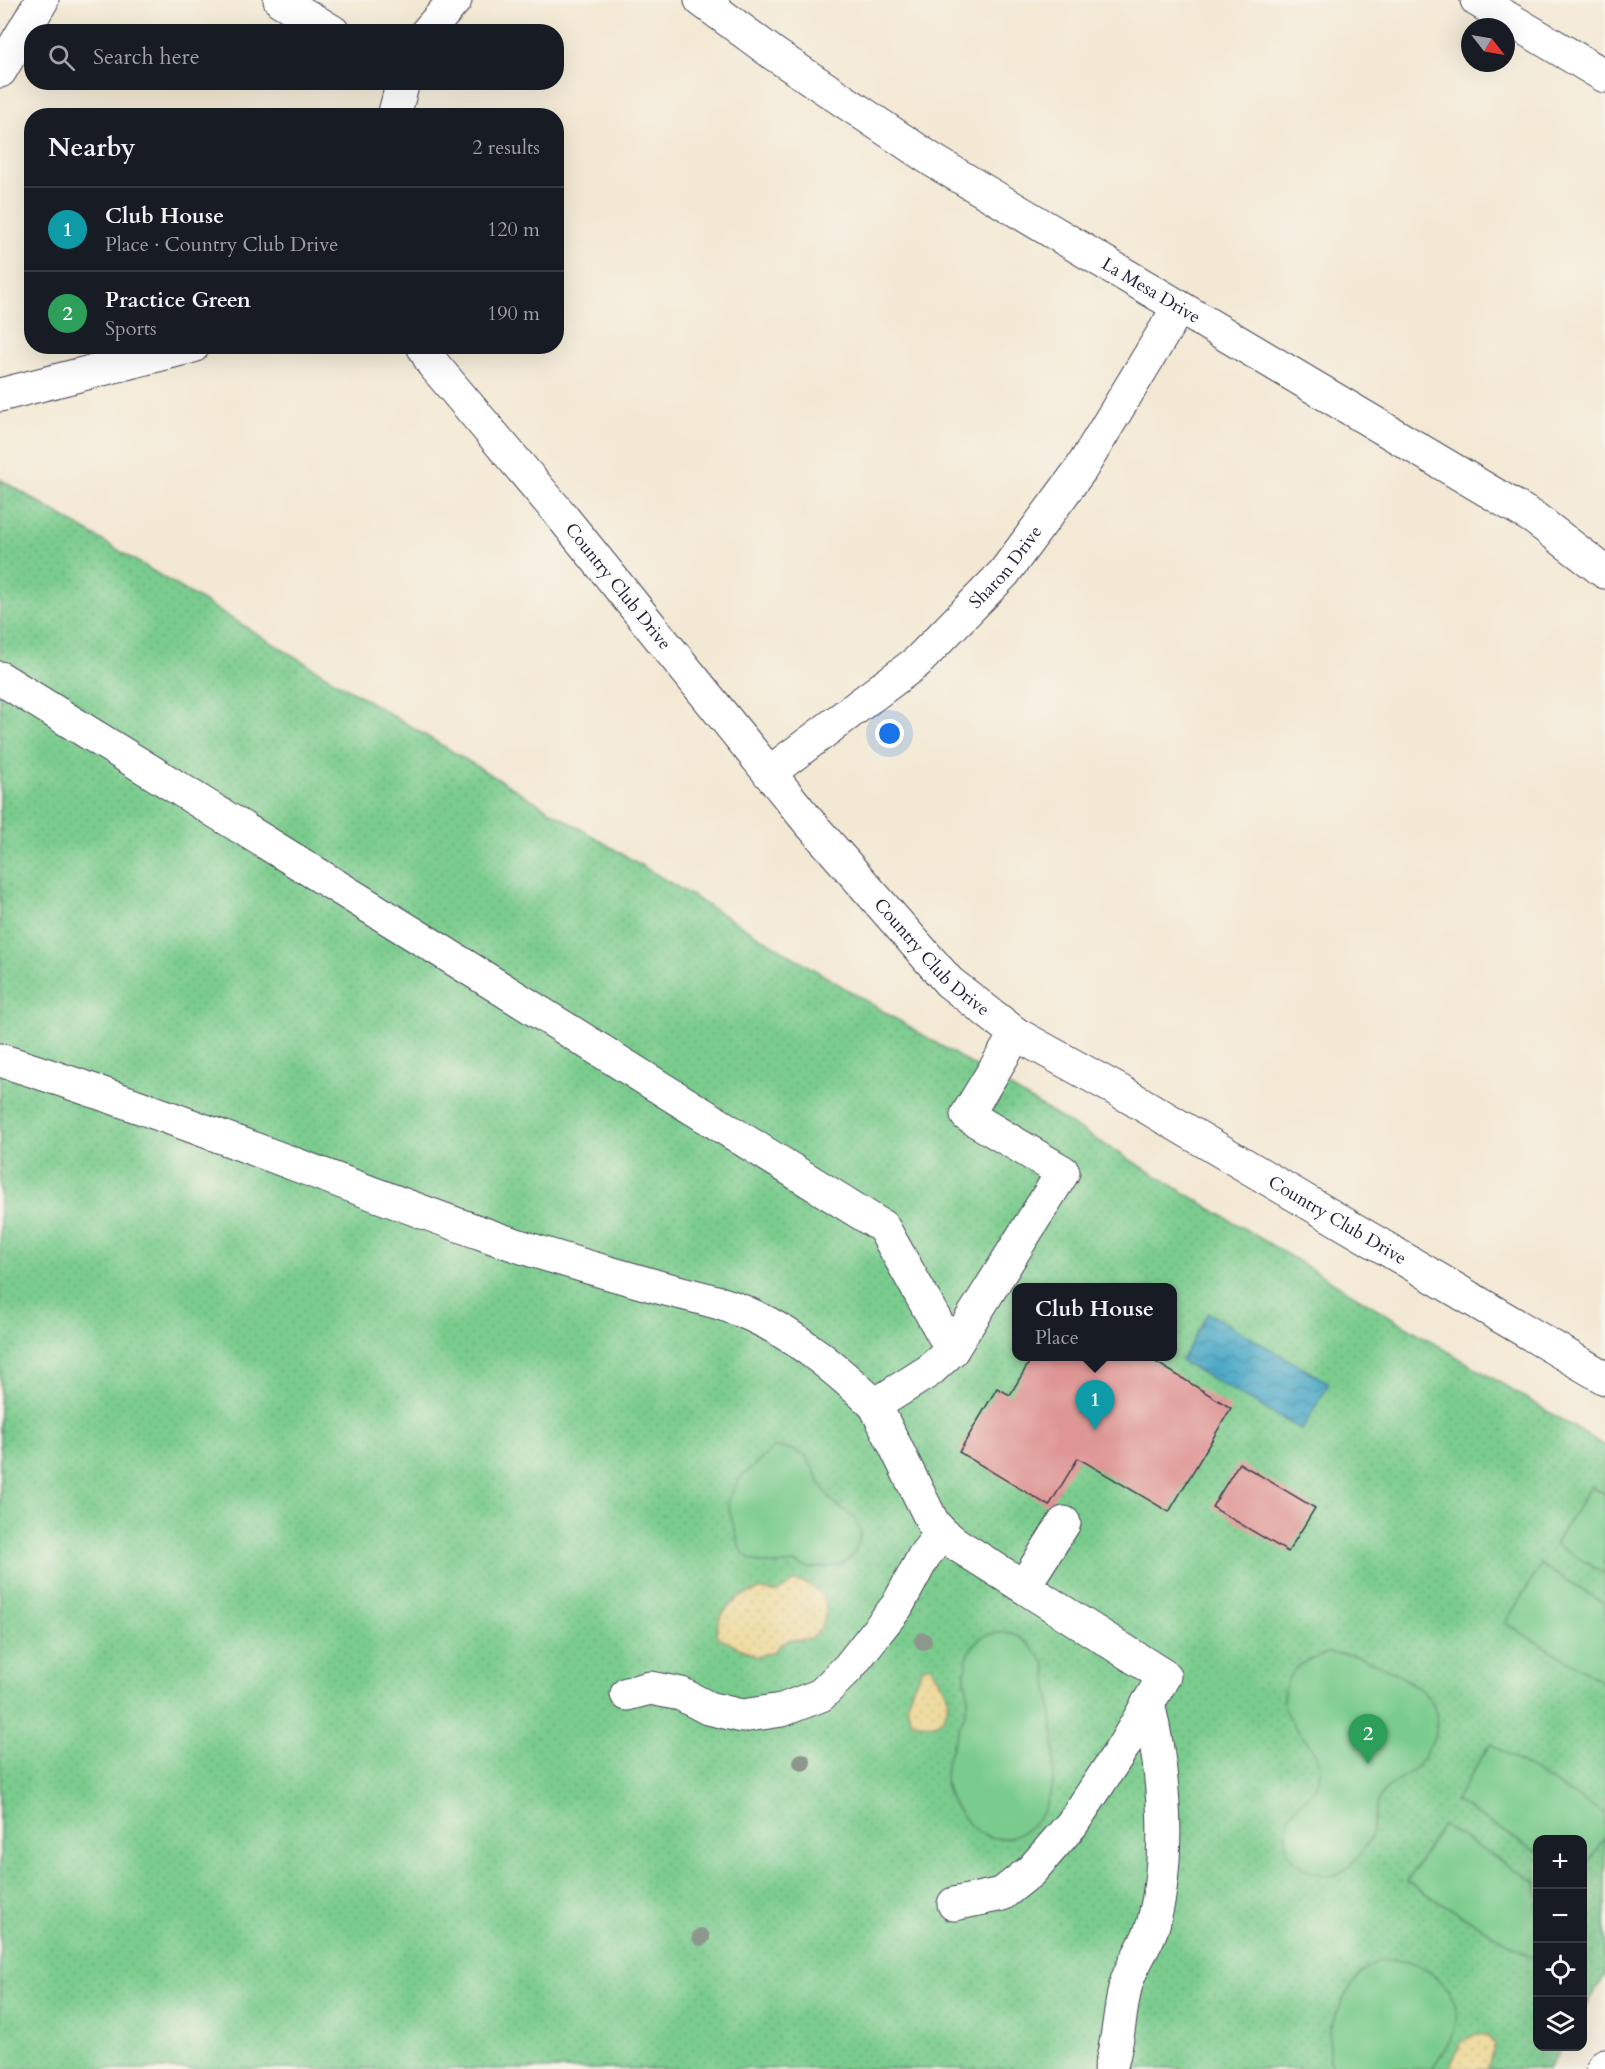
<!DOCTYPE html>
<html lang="en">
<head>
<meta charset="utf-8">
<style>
	:root { --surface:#171b24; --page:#20242c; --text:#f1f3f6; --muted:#9ea1a6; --line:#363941; --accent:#1f6fb2 }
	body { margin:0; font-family:Cardo,serif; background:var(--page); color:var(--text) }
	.controls { position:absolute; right:18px; bottom:18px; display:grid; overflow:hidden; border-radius:12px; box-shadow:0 6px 24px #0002 }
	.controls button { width:54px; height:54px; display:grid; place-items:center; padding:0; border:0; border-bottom:2px solid var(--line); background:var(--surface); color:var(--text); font:30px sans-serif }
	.compass { position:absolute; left:1461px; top:18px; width:54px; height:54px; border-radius:50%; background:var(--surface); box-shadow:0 6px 24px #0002; rotate:121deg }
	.you { position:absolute; left:890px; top:734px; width:21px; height:21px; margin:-15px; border:4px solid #fff; border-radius:50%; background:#1a73e8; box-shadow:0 0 0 9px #1a73e833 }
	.badge { display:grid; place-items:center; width:39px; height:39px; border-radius:50%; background:var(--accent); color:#fff; font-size:20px; font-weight:700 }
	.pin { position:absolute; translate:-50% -50px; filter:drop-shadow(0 2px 3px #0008) }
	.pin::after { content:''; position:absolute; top:32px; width:21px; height:18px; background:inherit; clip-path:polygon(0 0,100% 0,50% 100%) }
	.popup { position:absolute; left:1012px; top:1283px; width:165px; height:78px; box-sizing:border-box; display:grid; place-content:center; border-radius:12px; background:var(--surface); filter:drop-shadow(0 2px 4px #0005); font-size:20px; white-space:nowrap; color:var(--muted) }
	.popup b { font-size:22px; color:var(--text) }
	.popup::after { content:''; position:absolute; left:50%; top:100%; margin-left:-12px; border:12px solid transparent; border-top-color:var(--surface) }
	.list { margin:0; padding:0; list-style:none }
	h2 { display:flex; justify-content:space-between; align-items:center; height:78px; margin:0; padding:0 24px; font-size:26px }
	h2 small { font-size:20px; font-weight:400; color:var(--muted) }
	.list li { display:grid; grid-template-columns:39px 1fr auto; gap:18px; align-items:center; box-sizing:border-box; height:84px; padding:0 24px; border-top:2px solid var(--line) }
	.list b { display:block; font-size:22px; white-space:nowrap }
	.list p { margin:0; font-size:20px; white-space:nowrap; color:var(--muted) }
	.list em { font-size:20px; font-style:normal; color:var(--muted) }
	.icon { flex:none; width:33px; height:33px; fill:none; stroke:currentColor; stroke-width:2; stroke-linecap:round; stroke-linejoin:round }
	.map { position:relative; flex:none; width:1605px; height:2069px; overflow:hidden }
	.search { position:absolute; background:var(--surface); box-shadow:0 6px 24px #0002; left:24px; top:24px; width:540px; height:66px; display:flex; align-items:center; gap:15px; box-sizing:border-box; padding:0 21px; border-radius:24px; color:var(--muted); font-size:22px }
	.panel { position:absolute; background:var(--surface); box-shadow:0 6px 24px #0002; left:24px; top:108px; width:540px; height:246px; border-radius:24px }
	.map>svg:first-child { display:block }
</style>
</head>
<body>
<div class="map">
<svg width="1605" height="2069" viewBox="0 0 1605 2069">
	<defs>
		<pattern id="grass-dots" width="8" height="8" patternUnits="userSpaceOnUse" patternTransform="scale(1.5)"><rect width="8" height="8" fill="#7acc8e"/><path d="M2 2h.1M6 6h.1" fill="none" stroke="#69af7b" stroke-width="1.8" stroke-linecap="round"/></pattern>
		<pattern id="sand-dots" width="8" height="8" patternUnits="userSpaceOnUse" patternTransform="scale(1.5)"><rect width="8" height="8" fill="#eeda9e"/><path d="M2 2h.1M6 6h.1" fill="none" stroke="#ccbb89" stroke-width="1.8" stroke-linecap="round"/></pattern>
		<pattern id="water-waves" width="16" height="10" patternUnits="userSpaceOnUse" patternTransform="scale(1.5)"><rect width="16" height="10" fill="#48a8c7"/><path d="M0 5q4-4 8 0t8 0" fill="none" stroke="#3c88a3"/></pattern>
	</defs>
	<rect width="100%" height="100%" fill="#f7f3e8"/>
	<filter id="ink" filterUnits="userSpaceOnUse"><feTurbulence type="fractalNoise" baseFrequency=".0167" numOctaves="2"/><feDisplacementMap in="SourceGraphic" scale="12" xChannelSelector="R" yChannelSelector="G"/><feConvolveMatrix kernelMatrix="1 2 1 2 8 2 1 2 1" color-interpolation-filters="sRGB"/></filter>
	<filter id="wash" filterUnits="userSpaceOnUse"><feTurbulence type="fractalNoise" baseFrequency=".008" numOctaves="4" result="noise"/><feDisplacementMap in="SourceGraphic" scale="24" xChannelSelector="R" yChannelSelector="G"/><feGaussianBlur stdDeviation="1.35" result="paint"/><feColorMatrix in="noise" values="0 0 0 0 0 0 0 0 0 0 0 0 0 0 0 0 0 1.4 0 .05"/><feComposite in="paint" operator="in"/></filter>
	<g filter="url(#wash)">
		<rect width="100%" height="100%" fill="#f3e8d3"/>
		<path fill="url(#grass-dots)" stroke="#4e7764" stroke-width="1.5" fill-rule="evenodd" d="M 0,479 L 1605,1446 L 1605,1975 L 1583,2012 L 1582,1840 L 1538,1840 L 1538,2046 L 1562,2047 L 1548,2069 L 0,2069 ZM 1017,1288 L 1173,1288 L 1173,1356 L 1017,1356 Z"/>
		<path fill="url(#sand-dots)" stroke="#887e6c" stroke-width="1.5" d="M 794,1581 C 829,1585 836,1616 811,1639 L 790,1640 L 781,1644 L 775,1651 L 756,1657 C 743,1648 728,1645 716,1635 C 717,1612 737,1595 759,1590 C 765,1589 767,1592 773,1592 C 781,1593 788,1586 794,1581 Z
			M 929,1665 C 935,1672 946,1689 948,1698 C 948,1699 947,1706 947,1707 C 944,1728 926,1727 911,1720 C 901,1700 915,1687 922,1668 Z
			M 1474,2034 L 1486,2035 L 1495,2045 L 1487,2069 L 1449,2069 L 1461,2043 Z"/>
		<path fill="#7acc8e" stroke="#4e7764" stroke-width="1.5" d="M 775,1447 L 791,1449 L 805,1456 L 813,1468 L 820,1484 L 832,1501 L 855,1519 L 861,1533 L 857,1547 L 851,1557 L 839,1565 L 827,1567 L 809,1568 L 794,1563 L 779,1565 L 761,1563 L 750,1559 L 741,1551 L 727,1502 L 739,1479 Z
			M 1591,1486 L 1605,1494 L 1605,1574 L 1555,1544 Z
			M 1541,1565 L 1605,1604 L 1605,1683 L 1505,1623 Z
			M 997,1633 C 1001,1633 1007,1632 1011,1633 C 1022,1636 1042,1656 1046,1667 C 1048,1675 1047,1686 1049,1694 C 1056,1739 1068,1828 1004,1838 C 990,1840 977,1833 968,1823 C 923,1776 956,1751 968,1702 C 969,1695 966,1686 965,1679 C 964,1665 969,1643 984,1636 C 987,1634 993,1634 997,1633 Z
			M 1327,1653 C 1335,1654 1343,1654 1350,1655 C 1373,1659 1429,1686 1435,1710 C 1439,1722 1435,1739 1428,1749 C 1425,1755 1420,1763 1415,1768 C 1405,1777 1391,1782 1383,1793 C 1374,1805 1375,1818 1372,1832 C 1369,1844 1362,1853 1353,1862 C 1349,1867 1341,1873 1335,1875 C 1321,1878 1294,1866 1288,1853 C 1284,1844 1286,1826 1289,1817 C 1296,1801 1319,1793 1320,1773 C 1322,1744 1285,1730 1284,1702 C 1283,1698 1285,1693 1285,1689 C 1288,1666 1309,1660 1327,1653 Z
			M 1490,1744 L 1605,1814 L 1605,1836 L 1583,1872 L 1582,1840 L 1538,1840 L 1537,1852 L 1455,1801 Z
			M 1442,1825 L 1537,1883 L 1537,1948 L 1532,1958 L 1407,1882 Z
			M 1378,1961 C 1386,1961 1395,1960 1402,1961 C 1432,1967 1464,1995 1455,2027 C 1451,2042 1440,2056 1432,2069 L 1333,2069 L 1329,2056 L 1329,2030 L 1347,1992 L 1363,1971 Z"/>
		<path fill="url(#water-waves)" stroke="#356581" stroke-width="1.5" d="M 1208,1313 L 1329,1383 L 1302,1430 L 1181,1361 Z"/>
		<g id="blocks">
			<path fill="#de9594" d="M 1033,1356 L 1146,1356 L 1231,1408 L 1169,1512 L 1078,1458 L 1049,1506 L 959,1452 L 997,1388 L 1010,1395 Z
				M 1239,1463 L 1315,1508 L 1288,1552 L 1212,1507 Z"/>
		</g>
	</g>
	<g filter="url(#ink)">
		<use href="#blocks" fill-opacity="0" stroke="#414052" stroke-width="1.5"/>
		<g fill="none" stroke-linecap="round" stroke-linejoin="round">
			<g stroke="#414052" stroke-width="35">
				<g id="minor">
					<path d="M 280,0 L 333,32"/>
					<path id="s1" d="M 701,0 L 774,54 L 932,160 L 1534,518 L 1605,572"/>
					<path d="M 1477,0 L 1605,76"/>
					<path d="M 427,32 L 455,0"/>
					<path d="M 0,71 L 42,0"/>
					<path d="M 394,116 L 403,82"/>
					<path id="s2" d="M 423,346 L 433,364 L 560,514 L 808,821 L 949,982 L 1016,1034 L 1123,1093 L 1605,1378"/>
					<path d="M 0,395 L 193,346"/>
					<path d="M 0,678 L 438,949 L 883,1227 L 952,1350 L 1063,1172 L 967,1115 L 1016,1034"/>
					<path id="s3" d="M 769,773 L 917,662 L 1004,573 L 1081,469 L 1179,307"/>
					<path d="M 0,1060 C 164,1111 322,1177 484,1234 C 541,1255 603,1271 662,1288 C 693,1296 724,1302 753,1316 C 799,1337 838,1371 875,1405"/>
					<path d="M 952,1350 L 929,1371 L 875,1405 L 933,1523 L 942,1533 L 956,1544 L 1164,1676 L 1123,1747 L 1072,1824 L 1031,1871 L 1002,1894 L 954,1904"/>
					<path d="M 1024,1586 L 1064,1523"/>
					<path d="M 627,1694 L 650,1688 L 681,1694 L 708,1708 L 742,1716 L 782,1710 L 821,1695 L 849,1667 L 897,1606 L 924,1556 L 942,1533"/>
					<path d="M 1110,2069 C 1119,2041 1119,2012 1126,1984 C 1132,1962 1149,1943 1154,1921 C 1171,1853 1164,1770 1148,1703"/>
					<path d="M 1603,2069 L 1605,2065"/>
				</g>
			</g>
			<use href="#minor" stroke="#fff" stroke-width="33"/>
		</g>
		<g fill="#8e978d">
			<circle cx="923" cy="1641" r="9"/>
			<circle cx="802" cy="1762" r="9"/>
			<circle cx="701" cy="1937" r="9"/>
		</g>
	</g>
	<g text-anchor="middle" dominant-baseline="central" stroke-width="5" stroke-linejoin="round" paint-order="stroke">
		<g font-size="18" fill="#22223b" stroke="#f7f3e8">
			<text stroke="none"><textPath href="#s1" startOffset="536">La Mesa Drive</textPath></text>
			<text stroke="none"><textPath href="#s3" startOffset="315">Sharon Drive</textPath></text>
			<text stroke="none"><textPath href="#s2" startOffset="310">Country Club Drive</textPath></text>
			<text stroke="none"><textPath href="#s2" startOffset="796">Country Club Drive</textPath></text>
			<text stroke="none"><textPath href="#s2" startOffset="1282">Country Club Drive</textPath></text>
		</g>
	</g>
</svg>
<div class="controls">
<button>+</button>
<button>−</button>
<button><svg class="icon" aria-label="locate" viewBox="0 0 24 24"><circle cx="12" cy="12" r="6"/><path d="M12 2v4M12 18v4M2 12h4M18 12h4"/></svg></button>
<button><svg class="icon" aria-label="layers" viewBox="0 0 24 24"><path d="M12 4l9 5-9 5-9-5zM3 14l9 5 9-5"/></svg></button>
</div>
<svg class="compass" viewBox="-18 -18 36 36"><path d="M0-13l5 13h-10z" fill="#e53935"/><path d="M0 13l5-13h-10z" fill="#9ea1a6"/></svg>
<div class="you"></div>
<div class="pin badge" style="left:1095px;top:1430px;background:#0f9aa8">1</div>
<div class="popup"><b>Club House</b>Place</div>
<div class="pin badge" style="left:1368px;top:1764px;background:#2e9e5b">2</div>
<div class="search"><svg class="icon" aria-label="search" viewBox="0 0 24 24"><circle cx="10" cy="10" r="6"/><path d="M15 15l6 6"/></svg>Search here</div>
<section class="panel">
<h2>Nearby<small>2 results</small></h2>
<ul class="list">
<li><span class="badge" style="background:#0f9aa8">1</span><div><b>Club House</b><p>Place · Country Club Drive</p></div><em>120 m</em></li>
<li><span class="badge" style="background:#2e9e5b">2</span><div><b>Practice Green</b><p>Sports</p></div><em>190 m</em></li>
</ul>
</section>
</div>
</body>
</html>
